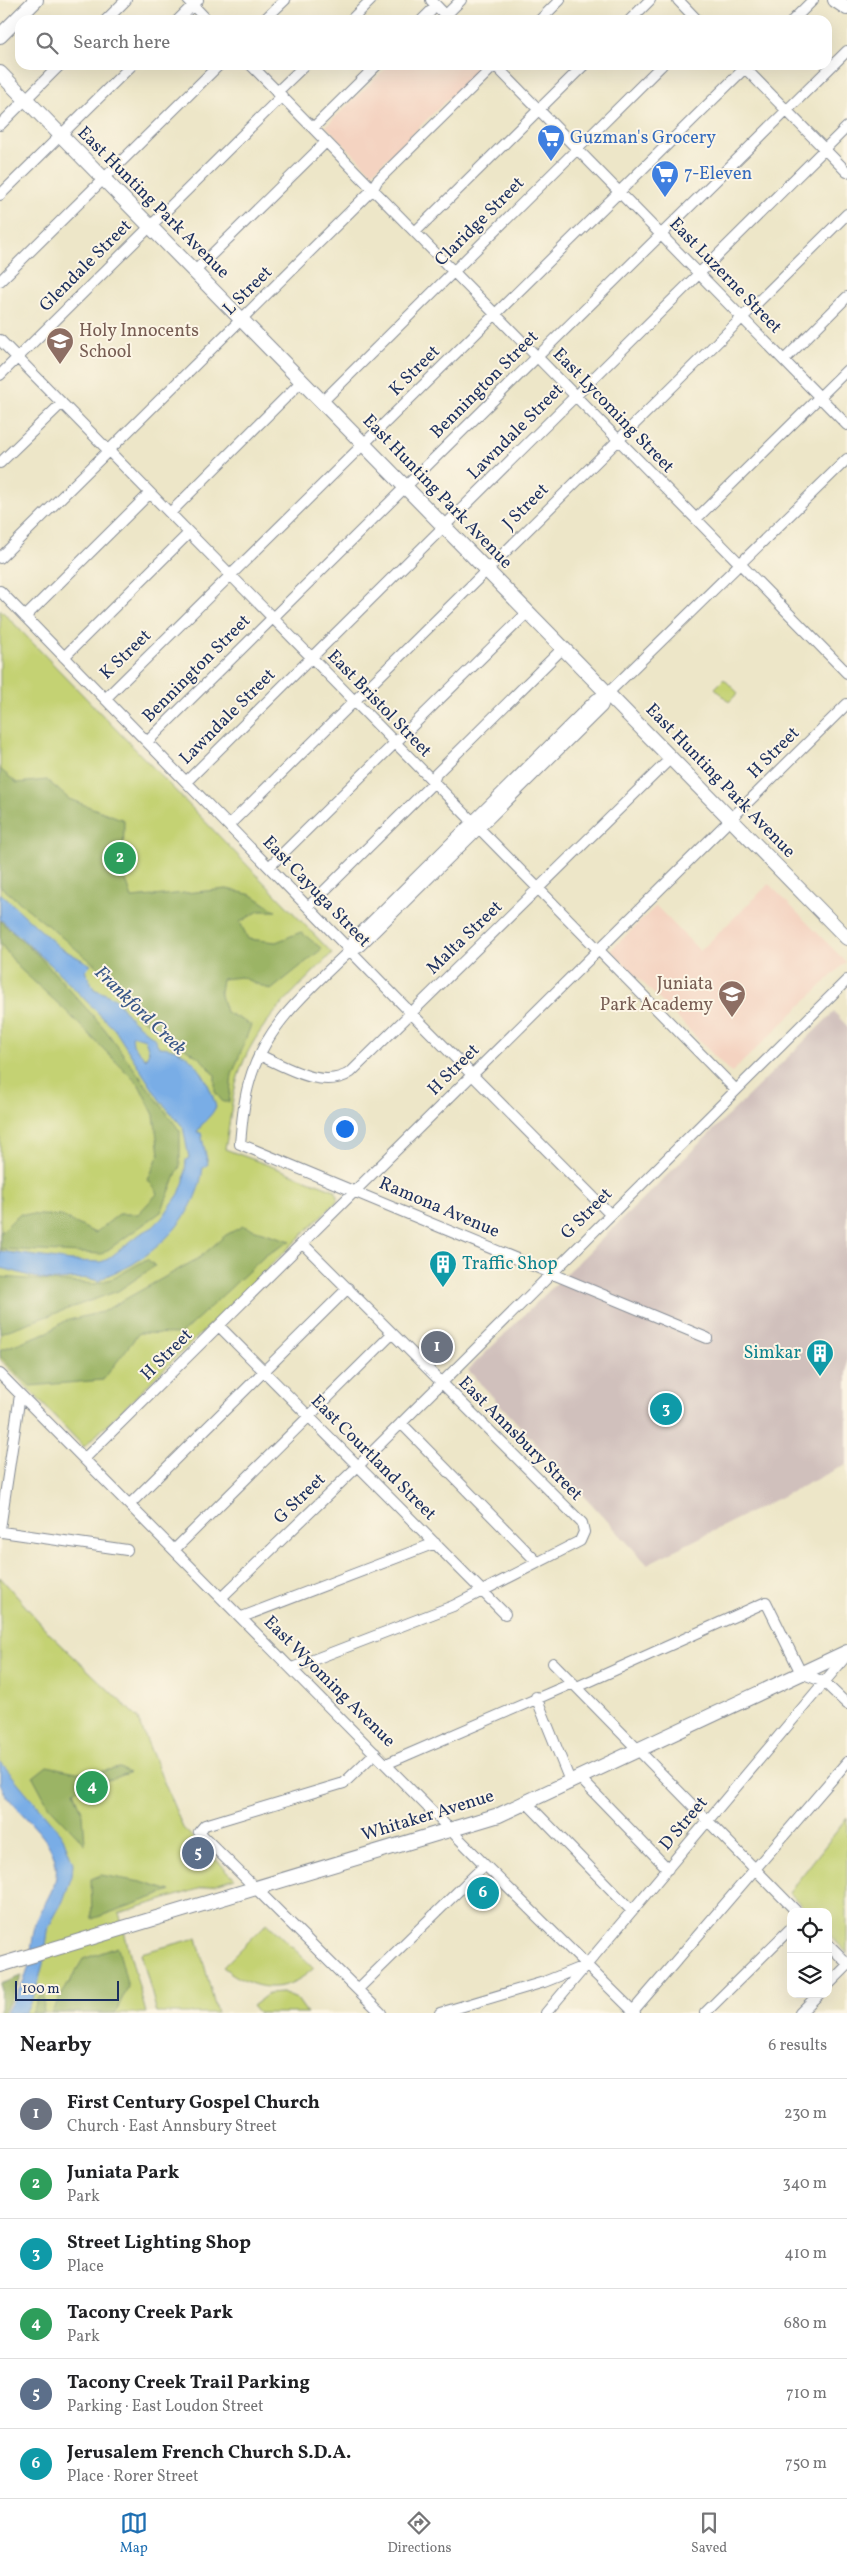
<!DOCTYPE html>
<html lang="en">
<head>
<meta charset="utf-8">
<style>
	:root { --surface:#fff; --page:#f2f2f2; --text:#202124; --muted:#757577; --line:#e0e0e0; --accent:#1f6fb2 }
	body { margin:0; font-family:Vollkorn,serif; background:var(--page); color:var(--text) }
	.controls { position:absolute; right:15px; bottom:15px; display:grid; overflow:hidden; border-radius:10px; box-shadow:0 5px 20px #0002 }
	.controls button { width:45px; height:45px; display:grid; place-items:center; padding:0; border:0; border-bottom:1px solid var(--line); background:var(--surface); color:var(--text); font:25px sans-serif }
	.scale { position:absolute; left:15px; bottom:12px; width:104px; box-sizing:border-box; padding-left:5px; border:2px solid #1b2f5e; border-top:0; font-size:14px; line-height:18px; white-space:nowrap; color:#1b2f5e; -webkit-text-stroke:4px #fcf5e5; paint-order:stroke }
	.you { position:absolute; left:344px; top:1128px; width:18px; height:18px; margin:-12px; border:4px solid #fff; border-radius:50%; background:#1a73e8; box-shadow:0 0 0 8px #1a73e833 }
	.badge { display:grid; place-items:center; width:32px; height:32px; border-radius:50%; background:var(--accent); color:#fff; font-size:16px; font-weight:700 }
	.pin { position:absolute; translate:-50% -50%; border:2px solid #fff; box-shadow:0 1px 5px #0006 }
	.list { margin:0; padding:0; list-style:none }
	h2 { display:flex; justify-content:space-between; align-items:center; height:65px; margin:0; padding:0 20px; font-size:21px }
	h2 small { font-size:16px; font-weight:400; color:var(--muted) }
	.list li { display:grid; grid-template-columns:32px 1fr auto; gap:15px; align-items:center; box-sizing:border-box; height:70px; padding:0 20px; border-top:1px solid var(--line) }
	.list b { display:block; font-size:19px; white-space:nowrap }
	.list p { margin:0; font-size:16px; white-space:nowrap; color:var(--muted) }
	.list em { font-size:16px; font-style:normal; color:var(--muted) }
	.icon { flex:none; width:28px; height:28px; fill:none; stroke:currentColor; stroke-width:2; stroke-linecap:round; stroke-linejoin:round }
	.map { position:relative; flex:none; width:847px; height:2013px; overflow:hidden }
	.search { position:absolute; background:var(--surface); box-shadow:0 5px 20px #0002; left:15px; right:15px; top:15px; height:55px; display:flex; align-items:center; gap:12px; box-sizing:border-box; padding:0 18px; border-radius:15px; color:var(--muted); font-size:19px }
	.sheet { height:485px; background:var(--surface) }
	nav { display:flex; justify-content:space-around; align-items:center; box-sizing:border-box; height:70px; border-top:1px solid var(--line); background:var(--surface); font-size:14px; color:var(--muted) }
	nav a { display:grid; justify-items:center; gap:2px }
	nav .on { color:var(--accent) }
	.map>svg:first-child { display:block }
</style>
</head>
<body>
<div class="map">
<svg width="847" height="2013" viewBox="0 0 847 2013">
	<rect width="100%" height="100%" fill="#fcf5e5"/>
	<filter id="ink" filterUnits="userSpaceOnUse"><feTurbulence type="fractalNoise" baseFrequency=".02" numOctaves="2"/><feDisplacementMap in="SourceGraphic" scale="10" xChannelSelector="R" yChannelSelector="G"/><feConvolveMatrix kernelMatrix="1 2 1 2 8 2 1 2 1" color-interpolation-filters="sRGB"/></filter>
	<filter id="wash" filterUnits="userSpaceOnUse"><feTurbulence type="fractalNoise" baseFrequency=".0096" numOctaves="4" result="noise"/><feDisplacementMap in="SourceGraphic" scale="20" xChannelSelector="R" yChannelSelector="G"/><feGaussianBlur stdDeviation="1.12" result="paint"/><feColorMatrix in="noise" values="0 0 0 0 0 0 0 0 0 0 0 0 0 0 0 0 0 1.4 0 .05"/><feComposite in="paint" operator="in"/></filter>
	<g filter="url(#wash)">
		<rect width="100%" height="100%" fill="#ede6c8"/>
		<path fill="#f4d3c1" d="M 389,65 L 482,66 L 372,173 L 326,126 Z
			M 769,884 L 846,962 L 731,1073 L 611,950 L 656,906 L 700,951 Z"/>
		<path fill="#d0c0bc" d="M 834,1012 L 847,1026 L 847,1464 L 647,1564 L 468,1370 Z"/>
		<path fill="#c4d273" stroke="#708068" d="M 0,609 L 332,953 C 296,991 253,1025 238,1077 C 231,1099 230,1126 225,1149 L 335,1190 L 338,1196 L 337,1201 L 84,1447 L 0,1359 Z
			M 724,679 L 738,693 L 729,702 L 715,688 Z
			M 0,1577 L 49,1633 L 137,1717 L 183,1828 L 235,1878 L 119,1913 L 146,2013 L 11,2013 L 24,1990 L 62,1870 L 56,1839 L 0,1770 Z
			M 847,1818 L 847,1953 L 828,1933 L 828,1912 L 808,1912 L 789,1892 Z
			M 267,1923 L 314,1968 C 284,1996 253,1991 223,1967 Z
			M 197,1938 L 217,2013 L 157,2013 L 141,1953 Z
			M 282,1993 L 297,1999 L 307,2013 L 258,2013 L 252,2006 L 268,1994 Z"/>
		<path fill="#9bb465" stroke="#5b7262" d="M 0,769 L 17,783 L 47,780 L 69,799 L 124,820 L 123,871 L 132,898 L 227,889 L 252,895 L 276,911 L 259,911 L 240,922 L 248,939 L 276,942 L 301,932 L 322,949 L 271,990 L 241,977 L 222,979 L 220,992 L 226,1012 L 251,1025 L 232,1075 L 229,1102 L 223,1102 L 215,1092 L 215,1075 L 201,1059 L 138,1016 L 105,973 L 0,886 Z
			M 0,921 L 39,956 L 104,1028 L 180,1131 L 180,1166 L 161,1212 L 102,1254 L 0,1249 L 0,1233 L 19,1214 L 62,1216 L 95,1233 L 119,1214 L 138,1214 L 158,1193 L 148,1180 L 159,1154 L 154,1115 L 139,1085 L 65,1010 L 19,968 L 0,943 Z
			M 243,1226 L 291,1241 L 266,1255 L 181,1334 L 139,1333 L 103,1380 L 30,1386 L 0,1356 L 0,1350 L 48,1332 L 65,1321 L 102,1312 L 199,1258 L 226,1235 Z
			M 147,1259 L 155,1266 L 118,1291 L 0,1333 L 0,1277 L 95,1284 L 114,1278 Z
			M 47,1766 L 86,1774 L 120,1768 L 129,1773 L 74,1791 L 83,1814 L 85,1844 L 48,1805 L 33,1777 Z
			M 101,1875 L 141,1882 L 171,1891 L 92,1919 L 91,1879 Z
			M 118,1947 L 128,1987 L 115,2013 L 51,2013 L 83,1959 Z
			M 22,1976 L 4,2013 L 0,2013 L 1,1984 Z
			M 45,1992 L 43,2013 L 32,2013 L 38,1999 Z"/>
		<path fill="#79ade6" stroke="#4a6ea2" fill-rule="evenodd" d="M 0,893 L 59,947 L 91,965 L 85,971 L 94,989 L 115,998 L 131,1019 L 154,1038 L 159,1047 C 192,1047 208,1078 216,1107 C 211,1117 202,1122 197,1132 L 201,1133 L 208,1164 L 203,1168 C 197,1211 169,1241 133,1264 C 121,1271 109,1273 99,1281 C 84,1276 67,1280 51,1280 C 34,1279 17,1271 0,1268 L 0,1251 L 71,1261 L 101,1262 L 108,1259 L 140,1234 L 153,1227 L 162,1218 L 179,1194 L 184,1181 L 186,1160 L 189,1158 L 183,1127 L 159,1099 L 115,1030 L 51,965 L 0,919 ZM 132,1035 L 145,1039 L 149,1051 L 146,1059 L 133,1045 Z
			M 0,1761 L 63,1837 L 73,1863 L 72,1876 L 63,1901 L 49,1926 L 43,1964 L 35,1993 L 25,2013 L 6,2013 C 13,1999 24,1984 28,1969 C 32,1955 31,1941 35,1927 C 43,1897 69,1881 49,1846 C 39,1827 4,1800 0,1783 C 0,1777 0,1768 0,1761 Z"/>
	</g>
	<g filter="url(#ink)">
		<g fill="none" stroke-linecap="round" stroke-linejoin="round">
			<g stroke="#848a93" stroke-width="12">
				<path id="minor" d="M 188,0 L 207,20
					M 431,0 L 450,20
					M 678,0 L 697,20
					M 446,15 L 461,0
					M 106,20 L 126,0
					M 178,20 L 198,0
					M 264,20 L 285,0
					M 351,20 L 371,0
					M 422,20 L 436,6
					M 540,20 L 560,0
					M 630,20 L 650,0
					M 793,20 L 813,0
					M 251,65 L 847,673
					M 495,65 L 847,425
					M 742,65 L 847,172
					M 277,92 L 305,65
					M 0,125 L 60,65
					M 313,128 L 377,65
					M 0,195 L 132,65
					M 415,232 L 584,65
					M 195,271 L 326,142
					M 0,281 L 219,65
					M 0,340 L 735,1089
					M 784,360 L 847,297
					M 0,375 L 282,96
					M 322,402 L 662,65
					M 0,463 L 62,403
					M 170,513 L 302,381
					M 696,519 L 847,370
					M 0,558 L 373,189 L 377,181 L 495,65
					M 0,591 L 411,1013 L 610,1214
					M 25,617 L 150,493
					M 64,657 L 189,533
					M 105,699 L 748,65
					M 147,742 L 847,51
					M 187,781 L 847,127
					M 229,825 L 847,214
					M 269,867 L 528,612
					M 308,907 L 433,783 L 436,774 L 563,648
					M 350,950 L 360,946 L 602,707 L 608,693
					M 259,1055 C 287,1067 323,1091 351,1072 L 671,758
					M 219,1326 L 505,1614
					M 707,1338 L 240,1144 C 242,1123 243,1103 249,1083 C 264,1026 309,990 350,950 L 354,939 L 596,699 L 608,693 L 847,459
					M 0,1374 L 485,1865 L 635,2013
					M 20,1395 L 0,1529 L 2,1532 L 127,1550
					M 401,1423 L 537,1562
					M 84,1459 L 847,704
					M 130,1504 L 348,1288
					M 175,1549 L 392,1334
					M 222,1597 L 358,1466 L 847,980
					M 242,1617 L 435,1543
					M 553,1663 L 797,1912
					M 292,1668 L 453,1606 L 580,1541 L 584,1532 L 582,1523 L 302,1243
					M 577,1687 L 766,1602 L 801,1673 L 824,1682 L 847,1704
					M 536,1697 L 570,1781
					M 375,1753 L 344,1783 L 205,1825 L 199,1832 L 381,2013
					M 386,1764 L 573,1683
					M 579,1777 L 668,1869
					M 527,1803 L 632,1911
					M 828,1944 L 847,1963
					M 828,1985 L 847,1966
					M 358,1989 L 485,1865
					M 633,2011 L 847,1762
					M 440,2013 L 544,1982 L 584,1966
					M 546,2013 L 847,1655
					M 705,2013 L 791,1928
					M 800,2013 L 819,1994"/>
			</g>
			<g stroke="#848a93" stroke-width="16">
				<path id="major" d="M 835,0 L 847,8
					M 0,36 L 36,0
					M 0,73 L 847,938
					M 0,1965 L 499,1815 L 847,1652"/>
			</g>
			<use href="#minor" stroke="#fff" stroke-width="10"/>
			<use href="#major" stroke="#fff" stroke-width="14"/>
		</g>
	</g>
	<defs>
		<g id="supermarket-pin" transform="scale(1.4375)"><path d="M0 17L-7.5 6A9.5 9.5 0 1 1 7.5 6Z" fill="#3f7fe0" stroke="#fcf5e5"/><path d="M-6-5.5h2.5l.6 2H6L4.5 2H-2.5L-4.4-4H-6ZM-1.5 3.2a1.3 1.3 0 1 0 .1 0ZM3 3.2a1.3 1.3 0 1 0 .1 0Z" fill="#fff"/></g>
		<g id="school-pin" transform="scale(1.4375)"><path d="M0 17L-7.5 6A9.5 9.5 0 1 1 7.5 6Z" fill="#8d6e63" stroke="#fcf5e5"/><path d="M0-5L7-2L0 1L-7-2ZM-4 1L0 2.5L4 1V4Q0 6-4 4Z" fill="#fff"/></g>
		<g id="building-pin" transform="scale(1.4375)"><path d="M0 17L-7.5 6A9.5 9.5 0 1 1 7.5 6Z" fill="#0f9aa8" stroke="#fcf5e5"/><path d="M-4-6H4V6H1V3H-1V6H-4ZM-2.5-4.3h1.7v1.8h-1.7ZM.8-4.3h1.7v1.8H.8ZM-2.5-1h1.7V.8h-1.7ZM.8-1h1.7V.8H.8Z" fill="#fff"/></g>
	</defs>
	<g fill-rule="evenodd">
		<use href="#supermarket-pin" x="551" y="138"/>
		<use href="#supermarket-pin" x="665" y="174"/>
		<use href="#school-pin" x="60" y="341"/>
		<use href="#school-pin" x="732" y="994"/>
		<use href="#building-pin" x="443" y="1264"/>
		<use href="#building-pin" x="820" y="1353"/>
	</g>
	<g text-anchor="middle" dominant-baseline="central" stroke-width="4" stroke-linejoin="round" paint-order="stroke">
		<g font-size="18" fill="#366cbe" stroke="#fcf5e5" text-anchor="start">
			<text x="570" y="138">Guzman's Grocery</text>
			<text x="684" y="174">7-Eleven</text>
		</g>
		<g font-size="18" fill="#1b2f5e" stroke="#fcf5e5">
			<text transform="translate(153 203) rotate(45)">East Hunting Park Avenue</text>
			<text transform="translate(480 222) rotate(-45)">Claridge Street</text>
			<text transform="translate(86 266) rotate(-45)">Glendale Street</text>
			<text transform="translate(725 276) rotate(46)">East Luzerne Street</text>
			<text transform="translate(248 291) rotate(-45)">L Street</text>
			<text transform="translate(415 371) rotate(-45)">K Street</text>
			<text transform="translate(485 385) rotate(-45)">Bennington Street</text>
			<text transform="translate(613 411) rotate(46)">East Lycoming Street</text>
			<text transform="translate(516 432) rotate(-45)">Lawndale Street</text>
			<text transform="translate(437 492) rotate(46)">East Hunting Park Avenue</text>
			<text transform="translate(526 507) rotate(-45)">J Street</text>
			<text transform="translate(126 655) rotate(-44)">K Street</text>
			<text transform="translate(197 669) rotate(-45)">Bennington Street</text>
			<text transform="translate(379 704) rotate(46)">East Bristol Street</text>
			<text transform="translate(228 717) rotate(-45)">Lawndale Street</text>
			<text transform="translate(774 753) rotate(-45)">H Street</text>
			<text transform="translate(720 781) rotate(46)">East Hunting Park Avenue</text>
			<text transform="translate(316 892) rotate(46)">East Cayuga Street</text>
			<text transform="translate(465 938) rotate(-44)">Malta Street</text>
			<text transform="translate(454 1070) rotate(-45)">H Street</text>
			<text transform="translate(439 1208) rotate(23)">Ramona Avenue</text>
			<text transform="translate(587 1214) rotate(-45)">G Street</text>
			<text transform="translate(167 1355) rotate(-45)">H Street</text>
			<text transform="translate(520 1439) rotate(45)">East Annsbury Street</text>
			<text transform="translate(373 1458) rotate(45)">East Courtland Street</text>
			<text transform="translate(300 1499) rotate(-44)">G Street</text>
			<text transform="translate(329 1682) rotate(45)">East Wyoming Avenue</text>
			<text transform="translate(428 1816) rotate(-17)">Whitaker Avenue</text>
			<text transform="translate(684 1824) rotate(-50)">D Street</text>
		</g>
		<g font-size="18" fill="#785e54" stroke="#fcf5e5" text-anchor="start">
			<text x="79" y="331">Holy Innocents<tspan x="79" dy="21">School</tspan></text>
			<text x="713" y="984" text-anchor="end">Juniata<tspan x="713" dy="21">Park Academy</tspan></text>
		</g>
		<g font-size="18" fill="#0d838f" stroke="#fcf5e5" text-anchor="start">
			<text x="462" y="1264">Traffic Shop</text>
			<text x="801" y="1353" text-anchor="end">Simkar</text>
		</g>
		<g font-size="19" font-style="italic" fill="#375587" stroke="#fcf5e5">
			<text transform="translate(140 1011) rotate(44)">Frankford Creek</text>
		</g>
	</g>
</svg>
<div class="controls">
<button><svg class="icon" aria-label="locate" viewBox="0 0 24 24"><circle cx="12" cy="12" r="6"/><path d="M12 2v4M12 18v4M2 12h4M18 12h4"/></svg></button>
<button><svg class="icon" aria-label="layers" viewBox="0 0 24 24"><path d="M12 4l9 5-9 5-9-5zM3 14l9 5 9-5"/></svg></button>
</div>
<div class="scale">100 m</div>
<div class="you"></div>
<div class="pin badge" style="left:437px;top:1347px;background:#6b7280">1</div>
<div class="pin badge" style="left:120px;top:858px;background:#2e9e5b">2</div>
<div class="pin badge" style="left:666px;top:1409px;background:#0f9aa8">3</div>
<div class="pin badge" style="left:92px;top:1787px;background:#2e9e5b">4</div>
<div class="pin badge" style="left:198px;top:1853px;background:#5c6f8a">5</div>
<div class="pin badge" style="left:483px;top:1893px;background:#0f9aa8">6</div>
<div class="search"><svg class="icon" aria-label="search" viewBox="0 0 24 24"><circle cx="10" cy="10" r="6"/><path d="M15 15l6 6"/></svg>Search here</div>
</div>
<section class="sheet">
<h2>Nearby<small>6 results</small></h2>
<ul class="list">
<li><span class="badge" style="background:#6b7280">1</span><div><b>First Century Gospel Church</b><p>Church · East Annsbury Street</p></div><em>230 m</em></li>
<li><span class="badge" style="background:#2e9e5b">2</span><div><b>Juniata Park</b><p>Park</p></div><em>340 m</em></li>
<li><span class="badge" style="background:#0f9aa8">3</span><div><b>Street Lighting Shop</b><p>Place</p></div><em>410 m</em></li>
<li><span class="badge" style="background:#2e9e5b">4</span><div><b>Tacony Creek Park</b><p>Park</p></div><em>680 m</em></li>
<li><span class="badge" style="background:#5c6f8a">5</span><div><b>Tacony Creek Trail Parking</b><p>Parking · East Loudon Street</p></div><em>710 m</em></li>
<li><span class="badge" style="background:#0f9aa8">6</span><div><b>Jerusalem French Church S.D.A.</b><p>Place · Rorer Street</p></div><em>750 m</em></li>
</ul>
</section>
<nav>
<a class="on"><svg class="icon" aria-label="map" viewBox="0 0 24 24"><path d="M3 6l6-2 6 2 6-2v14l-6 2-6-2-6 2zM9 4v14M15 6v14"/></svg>Map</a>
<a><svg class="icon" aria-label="directions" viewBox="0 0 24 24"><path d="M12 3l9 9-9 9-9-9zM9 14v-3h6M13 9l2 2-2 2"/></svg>Directions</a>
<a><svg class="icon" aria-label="saved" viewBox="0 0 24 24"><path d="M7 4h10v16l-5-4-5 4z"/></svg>Saved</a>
</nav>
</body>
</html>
